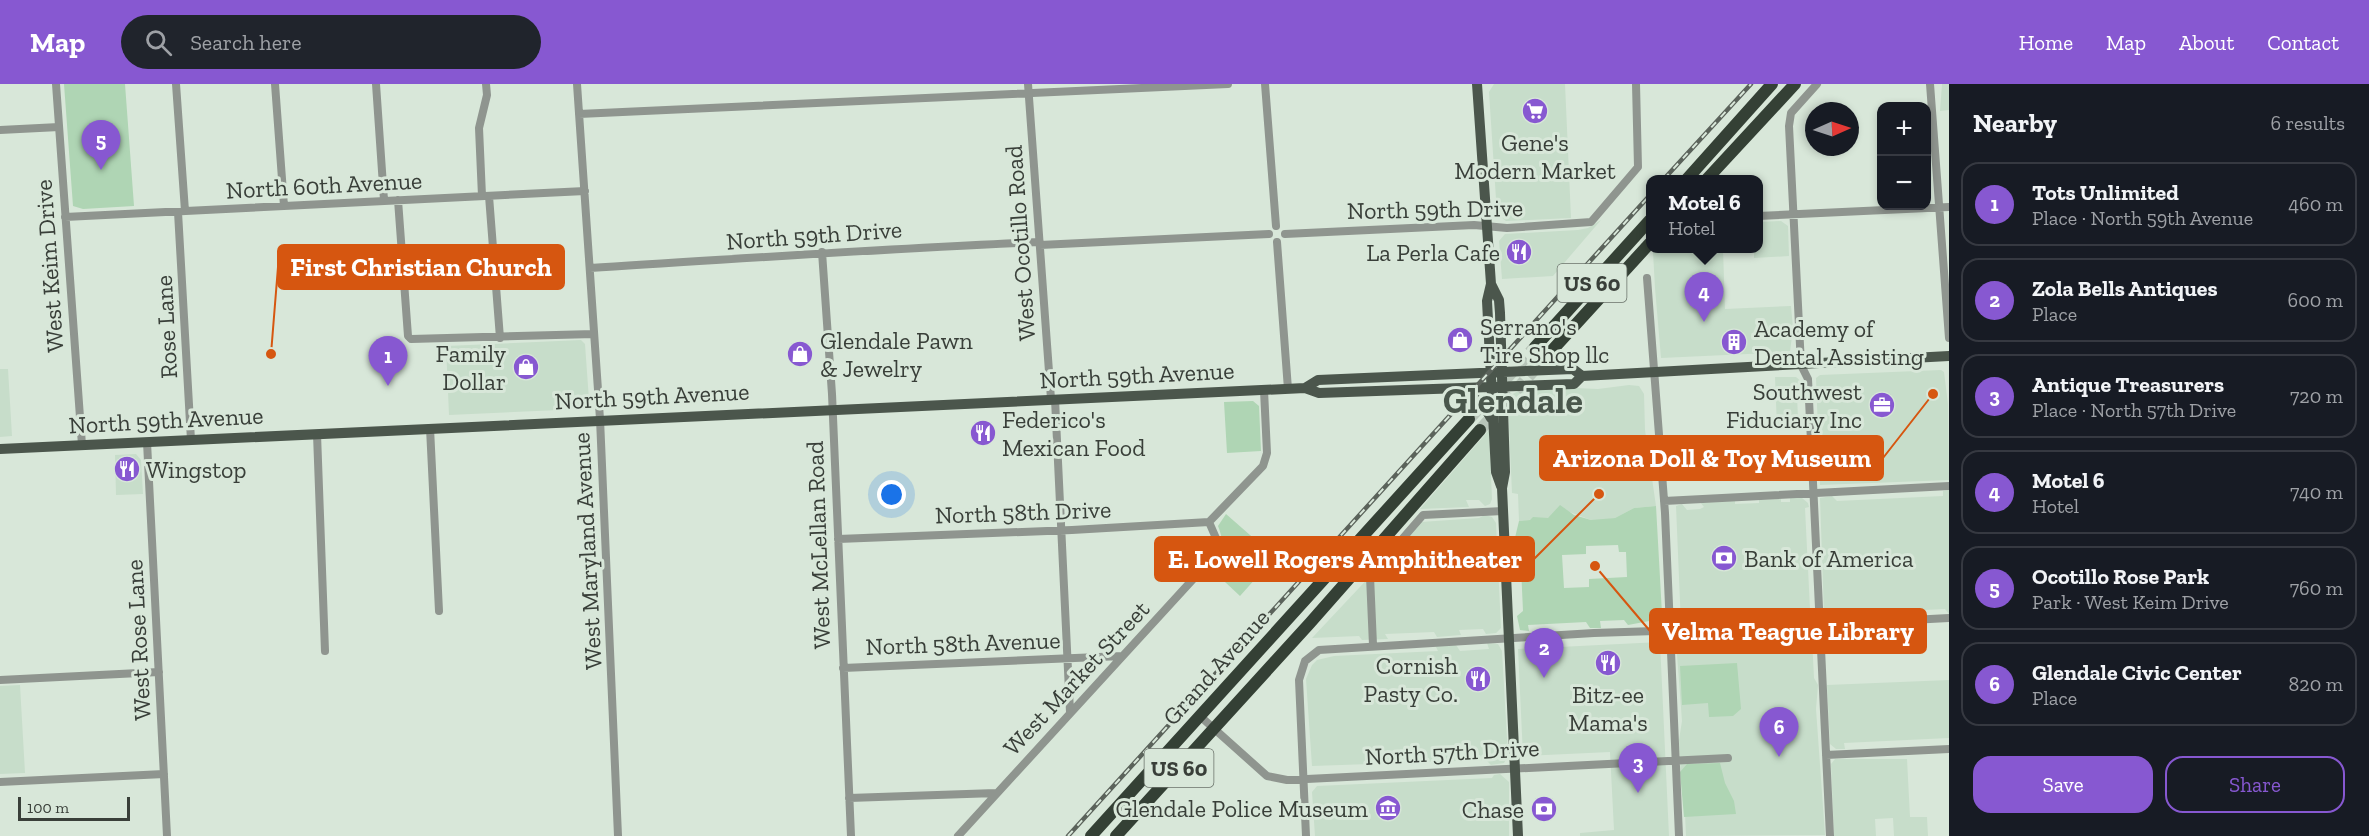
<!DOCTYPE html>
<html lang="en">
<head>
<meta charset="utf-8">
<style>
	:root { --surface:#171b24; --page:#20242c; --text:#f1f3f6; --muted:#9ea1a6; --line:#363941; --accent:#8758d1 }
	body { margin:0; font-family:"Zilla Slab",serif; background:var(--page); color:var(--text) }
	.controls { position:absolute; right:18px; top:18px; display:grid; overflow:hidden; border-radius:12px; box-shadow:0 3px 9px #0003 }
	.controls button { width:54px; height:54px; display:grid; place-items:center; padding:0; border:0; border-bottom:2px solid var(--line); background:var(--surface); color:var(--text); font:30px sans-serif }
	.compass { position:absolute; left:1805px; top:18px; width:54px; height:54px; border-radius:50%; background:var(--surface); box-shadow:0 3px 9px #0003; rotate:87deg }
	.scale { position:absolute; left:18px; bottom:15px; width:112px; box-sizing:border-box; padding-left:6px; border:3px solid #393f39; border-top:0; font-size:16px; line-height:21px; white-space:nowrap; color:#393f39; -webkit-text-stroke:4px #d8e7d9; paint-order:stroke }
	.you { position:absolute; left:892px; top:411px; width:21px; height:21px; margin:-15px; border:4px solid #fff; border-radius:50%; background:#1a73e8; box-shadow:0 0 0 9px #1a73e833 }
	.badge { display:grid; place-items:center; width:39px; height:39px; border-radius:50%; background:var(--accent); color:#fff; font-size:20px; font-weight:700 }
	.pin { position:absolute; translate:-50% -50px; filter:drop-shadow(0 2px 3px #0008) }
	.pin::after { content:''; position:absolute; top:32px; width:21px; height:18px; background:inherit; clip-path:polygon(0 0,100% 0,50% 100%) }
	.popup { position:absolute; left:1646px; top:91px; width:117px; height:78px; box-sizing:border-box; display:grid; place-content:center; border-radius:12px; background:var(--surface); filter:drop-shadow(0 2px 4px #0005); font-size:20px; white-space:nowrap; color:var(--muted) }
	.popup b { font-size:22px; color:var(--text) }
	.popup::after { content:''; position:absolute; left:50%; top:100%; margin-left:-12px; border:12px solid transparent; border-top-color:var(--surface) }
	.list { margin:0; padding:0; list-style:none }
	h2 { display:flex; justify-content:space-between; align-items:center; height:78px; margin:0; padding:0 24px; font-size:26px }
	h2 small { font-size:20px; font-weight:400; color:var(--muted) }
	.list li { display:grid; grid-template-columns:39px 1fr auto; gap:18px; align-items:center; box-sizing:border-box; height:84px; margin:0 12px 12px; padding:0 12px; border:2px solid var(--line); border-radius:18px }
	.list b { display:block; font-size:22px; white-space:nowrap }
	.list p { margin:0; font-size:20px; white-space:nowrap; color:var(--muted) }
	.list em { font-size:20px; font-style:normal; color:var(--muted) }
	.actions { display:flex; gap:12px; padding:18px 24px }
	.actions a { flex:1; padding:14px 0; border:2px solid var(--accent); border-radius:18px; text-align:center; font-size:21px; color:var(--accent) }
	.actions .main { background:var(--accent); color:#fff }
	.icon { flex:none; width:33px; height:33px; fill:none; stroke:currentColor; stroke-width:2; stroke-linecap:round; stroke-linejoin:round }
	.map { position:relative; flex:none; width:1949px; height:752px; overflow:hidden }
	header { display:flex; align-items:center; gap:36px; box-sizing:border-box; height:84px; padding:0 30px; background:var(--accent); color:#fff }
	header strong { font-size:28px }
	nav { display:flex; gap:33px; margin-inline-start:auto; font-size:21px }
	.search { width:420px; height:54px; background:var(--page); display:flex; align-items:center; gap:15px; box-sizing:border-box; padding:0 21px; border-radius:33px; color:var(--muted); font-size:22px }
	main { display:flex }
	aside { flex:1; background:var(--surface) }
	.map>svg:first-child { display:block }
</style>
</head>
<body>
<header>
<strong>Map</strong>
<div class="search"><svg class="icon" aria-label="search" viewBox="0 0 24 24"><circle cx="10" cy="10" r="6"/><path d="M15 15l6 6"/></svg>Search here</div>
<nav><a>Home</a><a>Map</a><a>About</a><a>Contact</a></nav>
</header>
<main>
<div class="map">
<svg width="1949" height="752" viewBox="0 0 1949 752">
	<rect width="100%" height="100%" fill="#d8e7d9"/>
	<path fill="#c7ddca" d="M 1494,0 L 1565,0 L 1571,134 L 1506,137 L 1497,130 L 1489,8 Z
		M 1942,0 L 1949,0 L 1949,26 L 1940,27 Z
		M 1601,136 L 1553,192 L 1502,195 L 1499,157 L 1505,150 L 1578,146 L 1588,144 Z
		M 1781,137 L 1788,142 L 1789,172 L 1754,174 L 1754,165 L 1758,164 L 1758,138 Z
		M 1656,165 L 1723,165 L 1725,225 L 1791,222 L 1793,244 L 1790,268 L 1661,274 L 1655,204 L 1653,168 Z
		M 581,256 L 585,260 L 589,316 L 582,325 L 449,331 L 446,262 Z
		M 0,285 L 8,285 L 12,352 L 0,353 Z
		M 1941,286 L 1944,288 L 1948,320 L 1949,396 L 1820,401 L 1816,294 L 1820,291 Z
		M 1775,293 L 1796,293 L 1803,299 L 1803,306 L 1797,312 L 1798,334 L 1803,333 L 1805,335 L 1803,341 L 1777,343 Z
		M 1629,301 L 1639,302 L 1644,310 L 1645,346 L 1656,422 L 1634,424 L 1615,434 L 1603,436 L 1591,436 L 1567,427 L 1548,434 L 1519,437 L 1518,410 L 1512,409 L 1508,321 L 1511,311 L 1518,307 L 1575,304 L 1598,305 Z
		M 1489,346 L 1492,415 L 1490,420 L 1485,422 L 1479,416 L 1466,416 L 1469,423 L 1420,425 Z
		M 136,370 L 141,376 L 143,410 L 116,411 L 115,371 Z
		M 1949,406 L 1949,530 L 1945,525 L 1838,530 L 1837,535 L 1827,534 L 1824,529 L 1820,414 L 1832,412 L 1837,417 L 1943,412 L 1943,407 Z
		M 1790,414 L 1802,414 L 1808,419 L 1809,423 L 1805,424 L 1810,525 L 1813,525 L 1813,534 L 1788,533 L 1787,537 L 1768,538 L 1767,534 L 1739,535 L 1739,539 L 1720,540 L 1716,533 L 1690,535 L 1690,541 L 1681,541 L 1676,422 L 1682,420 L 1687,426 L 1700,425 L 1704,423 L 1700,418 L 1735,416 L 1735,420 L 1759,419 L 1759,416 L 1781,415 L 1781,418 L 1790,418 Z
		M 1485,431 L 1492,433 L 1496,439 L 1501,544 L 1496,549 L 1486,550 L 1483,545 L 1459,546 L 1461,551 L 1437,553 L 1434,548 L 1385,550 L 1388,555 L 1362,556 L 1359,552 L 1312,554 L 1421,438 L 1479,434 Z
		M 1790,549 L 1808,549 L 1812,555 L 1814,594 L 1818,601 L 1816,625 L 1825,751 L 1686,752 L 1684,706 L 1681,696 L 1679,656 L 1682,637 L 1676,557 Z
		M 1660,558 L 1669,752 L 1580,752 L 1580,749 L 1614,746 L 1610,668 L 1523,672 L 1518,565 Z
		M 1487,559 L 1498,560 L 1502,567 L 1508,672 L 1504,679 L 1491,681 L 1486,676 L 1312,682 L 1306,595 L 1312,581 L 1317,576 L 1334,572 L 1438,567 L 1435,561 L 1456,561 L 1460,567 L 1489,565 Z
		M 1949,596 L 1949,654 L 1844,659 L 1845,665 L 1836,665 L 1830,660 L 1827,601 Z
		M 20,601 L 25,689 L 0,690 L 0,602 Z
		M 1835,675 L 1907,675 L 1910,733 L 1927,733 L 1928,752 L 1894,752 L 1893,734 L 1875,735 L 1876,752 L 1834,752 L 1831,680 Z
		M 1500,690 L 1509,698 L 1509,752 L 1315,752 L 1312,708 L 1317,702 L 1492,694 L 1494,691 Z"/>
	<path fill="#afd5b4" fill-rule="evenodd" d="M 64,0 L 125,0 L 134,122 L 83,125 L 73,122 Z
		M 1253,317 L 1259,322 L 1261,367 L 1227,369 L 1224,318 Z
		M 1560,421 L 1574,431 L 1591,436 L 1615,434 L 1634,424 L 1656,422 L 1662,530 L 1660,535 L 1628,541 L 1624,536 L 1600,537 L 1601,544 L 1590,544 L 1586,538 L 1528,541 L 1529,547 L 1520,546 L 1517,532 L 1523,527 L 1520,462 L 1513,462 L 1519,437 L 1530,436 L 1533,433 L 1548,434 ZM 1618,461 L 1619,468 L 1626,468 L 1627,493 L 1589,495 L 1589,503 L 1564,504 L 1562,471 L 1586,470 L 1586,462 Z
		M 1226,430 L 1275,473 L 1240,512 L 1210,484 C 1224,470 1225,460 1218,442 Z
		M 1737,579 L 1741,625 L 1733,632 L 1709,633 L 1708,619 L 1682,621 L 1680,582 Z
		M 1720,679 L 1725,699 L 1734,717 L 1736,730 L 1684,733 L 1680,688 L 1687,680 Z"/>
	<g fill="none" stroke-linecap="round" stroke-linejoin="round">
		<path stroke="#b8c5b9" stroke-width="12" stroke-dasharray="12 6" stroke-linecap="butt" d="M 1469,335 L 1535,263
			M 1480,346 L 1546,273"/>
		<path stroke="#8f958f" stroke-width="8" d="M 56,0 L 82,361
			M 176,0 L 185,127
			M 275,0 L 284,122
			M 376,0 L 384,116
			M 577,0 L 600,335 L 618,752
			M 1028,0 L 1051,315
			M 1265,0 L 1276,142
			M 1817,0 L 1791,29 L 1789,42 L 1801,281 L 1808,295 L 1830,752
			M 1930,0 L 1949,254
			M 579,30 L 1228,0
			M 0,46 L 59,43
			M 482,112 L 479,44 L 487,11 L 486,0
			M 489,112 L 500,254
			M 398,116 L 408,252 L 411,255 L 594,250
			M 178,128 L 191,356
			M 1758,132 L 1949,123
			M 65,133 L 585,107
			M 1285,150 L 1474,141 L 1507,144 L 1591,138 L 1638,83 L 1636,0
			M 1277,158 L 1288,305
			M 1040,161 L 1269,150
			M 822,168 L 832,310 L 851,752
			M 590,184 C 740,175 889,164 1039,158
			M 1647,194 L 1665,429 L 1679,752
			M 1055,315 L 1070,628
			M 430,344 L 439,527
			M 317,350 L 325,567
			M 147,358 L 167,752
			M 1664,417 L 1949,402
			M 838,455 L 1072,446 L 1209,438 L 1263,382 L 1267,369 L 1264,306
			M 1373,561 L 1370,492 L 1423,431 L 1503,427
			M 843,584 L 1122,572
			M 0,596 L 159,588
			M 1201,633 L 1267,692 L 1287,696 L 1728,674
			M 1826,671 L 1949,665
			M 0,698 L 164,690
			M 849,714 L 996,709
			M 958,752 L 1217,469 L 1219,461 L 1209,438
			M 1306,752 L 1299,596 L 1305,577 L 1319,566 L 1594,549 L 1778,543 L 1949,534"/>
		<path stroke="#4b564c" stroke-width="10" d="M 1477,0 L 1491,200 L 1487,217 L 1496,388 L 1501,402
			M 1491,200 L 1499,216 L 1500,229 L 1505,388 L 1502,404 L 1518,752
			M 1305,304 L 1318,296 L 1573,285 L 1582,292
			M 1458,307 L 1481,318 L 1491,334
			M 0,365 L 1305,304 L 1319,309 L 1574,300 L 1582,292 L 1949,272"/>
		<path stroke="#344035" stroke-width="12" d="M 1687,95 L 1772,0
			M 1707,95 L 1795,0
			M 1535,263 L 1650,136
			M 1546,273 L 1650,159
			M 1091,752 L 1469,335
			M 1116,752 L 1310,539 L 1480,346"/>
		<g stroke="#5b635b" stroke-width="4.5">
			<path id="rail" d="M 1664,95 L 1751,0
				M 1068,752 L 1650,111"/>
		</g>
		<use href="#rail" stroke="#d8e7d9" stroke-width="2" stroke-dasharray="7" stroke-linecap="butt"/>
	</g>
	<defs>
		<g id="supermarket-disc" transform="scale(1.35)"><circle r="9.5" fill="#8758d1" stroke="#d8e7d9"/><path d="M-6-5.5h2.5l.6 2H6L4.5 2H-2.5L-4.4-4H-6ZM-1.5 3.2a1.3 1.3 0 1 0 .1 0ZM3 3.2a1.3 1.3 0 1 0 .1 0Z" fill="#fff"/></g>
		<g id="restaurant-disc" transform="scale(1.35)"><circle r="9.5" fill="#8758d1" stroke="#d8e7d9"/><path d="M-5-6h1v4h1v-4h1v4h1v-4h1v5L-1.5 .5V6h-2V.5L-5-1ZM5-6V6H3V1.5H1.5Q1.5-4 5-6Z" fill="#fff"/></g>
		<g id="shop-disc" transform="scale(1.35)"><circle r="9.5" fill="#8758d1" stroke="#d8e7d9"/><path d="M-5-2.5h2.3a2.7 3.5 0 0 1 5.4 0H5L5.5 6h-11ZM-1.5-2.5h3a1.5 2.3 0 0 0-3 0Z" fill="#fff"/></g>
		<g id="building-disc" transform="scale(1.35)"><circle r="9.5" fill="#8758d1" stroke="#d8e7d9"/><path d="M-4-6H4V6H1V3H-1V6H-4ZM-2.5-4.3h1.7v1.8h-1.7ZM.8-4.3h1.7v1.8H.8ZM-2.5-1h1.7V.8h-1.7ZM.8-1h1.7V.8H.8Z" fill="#fff"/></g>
		<g id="office-disc" transform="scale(1.35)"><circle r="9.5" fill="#8758d1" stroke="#d8e7d9"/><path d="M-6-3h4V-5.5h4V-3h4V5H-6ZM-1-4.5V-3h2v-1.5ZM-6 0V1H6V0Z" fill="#fff"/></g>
		<g id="bank-disc" transform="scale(1.35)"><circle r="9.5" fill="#8758d1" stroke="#d8e7d9"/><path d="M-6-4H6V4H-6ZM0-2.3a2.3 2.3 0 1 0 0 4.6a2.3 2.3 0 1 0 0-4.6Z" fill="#fff"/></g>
		<g id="museum-disc" transform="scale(1.35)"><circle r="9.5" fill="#8758d1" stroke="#d8e7d9"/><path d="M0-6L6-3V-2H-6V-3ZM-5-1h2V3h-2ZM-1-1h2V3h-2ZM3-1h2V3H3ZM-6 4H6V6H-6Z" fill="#fff"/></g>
	</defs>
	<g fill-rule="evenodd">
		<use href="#supermarket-disc" x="1535" y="27"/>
		<use href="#restaurant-disc" x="1519" y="168"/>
		<use href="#shop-disc" x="1460" y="256"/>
		<use href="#building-disc" x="1734" y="258"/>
		<use href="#shop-disc" x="800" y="270"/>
		<use href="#shop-disc" x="526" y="283"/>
		<use href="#office-disc" x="1882" y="321"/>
		<use href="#restaurant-disc" x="983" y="349"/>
		<use href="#restaurant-disc" x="127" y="385"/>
		<use href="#bank-disc" x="1724" y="474"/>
		<use href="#restaurant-disc" x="1608" y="579"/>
		<use href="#restaurant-disc" x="1478" y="595"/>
		<use href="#museum-disc" x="1388" y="724"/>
		<use href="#bank-disc" x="1544" y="725"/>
	</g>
	<g text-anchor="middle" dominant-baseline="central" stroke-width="6" stroke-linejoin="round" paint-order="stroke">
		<g fill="#d8e7d9" stroke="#697169" stroke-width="1.5">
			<rect x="1557.5" y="180" width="69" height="38" rx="4.5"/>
			<rect x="1144.5" y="665" width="69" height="38" rx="4.5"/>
		</g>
		<g font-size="22" font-weight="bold" fill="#393f39">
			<text x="1592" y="199">US 60</text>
			<text x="1179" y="684">US 60</text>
		</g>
		<g font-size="24" fill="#393f39" stroke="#d8e7d9" text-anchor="end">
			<text x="1535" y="58" text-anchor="middle">Gene's<tspan x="1535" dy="28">Modern Market</tspan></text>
			<text x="1500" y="168">La Perla Cafe</text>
			<text x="1480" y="242" text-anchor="start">Serrano's<tspan x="1480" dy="28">Tire Shop llc</tspan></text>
			<text x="1754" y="244" text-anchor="start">Academy of<tspan x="1754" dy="28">Dental Assisting</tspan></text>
			<text x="820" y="256" text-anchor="start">Glendale Pawn<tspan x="820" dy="28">&amp; Jewelry</tspan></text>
			<text x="506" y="269">Family<tspan x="506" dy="28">Dollar</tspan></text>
			<text x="1862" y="307">Southwest<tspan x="1862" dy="28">Fiduciary Inc</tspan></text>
			<text x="1002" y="335" text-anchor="start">Federico's<tspan x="1002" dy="28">Mexican Food</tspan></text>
			<text x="146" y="385" text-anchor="start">Wingstop</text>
			<text x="1744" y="474" text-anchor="start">Bank of America</text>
			<text x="1458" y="581">Cornish<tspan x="1458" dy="28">Pasty Co.</tspan></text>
			<text x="1608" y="610" text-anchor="middle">Bitz-ee<tspan x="1608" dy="28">Mama's</tspan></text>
			<text x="1368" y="724">Glendale Police Museum</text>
			<text x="1524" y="725">Chase</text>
		</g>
		<g font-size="24" fill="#393f39" stroke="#d8e7d9">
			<text transform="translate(324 101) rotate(-3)">North 60th Avenue</text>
			<text transform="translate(1435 125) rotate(-1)">North 59th Drive</text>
			<text transform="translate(814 151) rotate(-4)">North 59th Drive</text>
			<text transform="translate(1020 159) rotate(-94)">West Ocotillo Road</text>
			<text transform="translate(49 182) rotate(-94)">West Keim Drive</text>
			<text transform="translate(166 243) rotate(-93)">Rose Lane</text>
			<text transform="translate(1137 291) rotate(-3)">North 59th Avenue</text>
			<text transform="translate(652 312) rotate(-3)">North 59th Avenue</text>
			<text transform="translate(166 336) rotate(-3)">North 59th Avenue</text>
			<text transform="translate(1023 428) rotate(-2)">North 58th Drive</text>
			<text transform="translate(818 461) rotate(-92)">West McLellan Road</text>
			<text transform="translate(587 467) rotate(-93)">West Maryland Avenue</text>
			<text transform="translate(138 556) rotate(-93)">West Rose Lane</text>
			<text transform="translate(963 559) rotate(-2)">North 58th Avenue</text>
			<text transform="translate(1216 583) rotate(-48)">Grand Avenue</text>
			<text transform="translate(1076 594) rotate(-47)">West Market Street</text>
			<text transform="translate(1452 668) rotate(-3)">North 57th Drive</text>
		</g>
		<g font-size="36" font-weight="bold" fill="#4a574c" stroke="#d8e7d9">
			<text x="1513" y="316">Glendale</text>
		</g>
	</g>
	<path fill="none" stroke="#d65610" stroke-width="2" d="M271 270L278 183M1933 310L1883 374M1599 410L1534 475M1595 482L1650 547"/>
	<g fill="#d65610" stroke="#d8e7d9" stroke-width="2">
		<circle cx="271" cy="270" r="6"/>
		<circle cx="1933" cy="310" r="6"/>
		<circle cx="1599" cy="410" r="6"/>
		<circle cx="1595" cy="482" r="6"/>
	</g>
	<g fill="#d65610" stroke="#d65610" stroke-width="2">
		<rect x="278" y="161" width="286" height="44" rx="6"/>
		<rect x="1540" y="352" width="343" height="44" rx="6"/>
		<rect x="1155" y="453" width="379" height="44" rx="6"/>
		<rect x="1650" y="525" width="276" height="44" rx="6"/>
	</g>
	<g font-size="26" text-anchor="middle" font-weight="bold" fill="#fff">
		<text x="421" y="192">First Christian Church</text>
		<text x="1712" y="383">Arizona Doll &amp; Toy Museum</text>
		<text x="1345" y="484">E. Lowell Rogers Amphitheater</text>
		<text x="1788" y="556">Velma Teague Library</text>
	</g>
</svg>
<div class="controls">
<button>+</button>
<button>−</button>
</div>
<svg class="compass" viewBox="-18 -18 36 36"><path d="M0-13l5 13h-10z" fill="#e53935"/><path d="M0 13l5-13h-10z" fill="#9ea1a6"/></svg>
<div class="scale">100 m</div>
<div class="you"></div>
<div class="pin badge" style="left:388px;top:302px">1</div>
<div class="pin badge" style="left:1544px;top:594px">2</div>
<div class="pin badge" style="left:1638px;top:709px">3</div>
<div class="pin badge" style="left:1704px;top:238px">4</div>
<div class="popup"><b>Motel 6</b>Hotel</div>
<div class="pin badge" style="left:101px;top:86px">5</div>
<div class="pin badge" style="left:1779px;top:673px">6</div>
</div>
<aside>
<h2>Nearby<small>6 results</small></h2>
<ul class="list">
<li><span class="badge">1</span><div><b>Tots Unlimited</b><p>Place · North 59th Avenue</p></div><em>460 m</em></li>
<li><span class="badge">2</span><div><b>Zola Bells Antiques</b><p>Place</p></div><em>600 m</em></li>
<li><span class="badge">3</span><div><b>Antique Treasurers</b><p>Place · North 57th Drive</p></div><em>720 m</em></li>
<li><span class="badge">4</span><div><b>Motel 6</b><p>Hotel</p></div><em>740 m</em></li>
<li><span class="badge">5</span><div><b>Ocotillo Rose Park</b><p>Park · West Keim Drive</p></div><em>760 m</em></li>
<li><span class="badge">6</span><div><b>Glendale Civic Center</b><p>Place</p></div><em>820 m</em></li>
</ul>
<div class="actions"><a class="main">Save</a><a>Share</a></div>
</aside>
</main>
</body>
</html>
